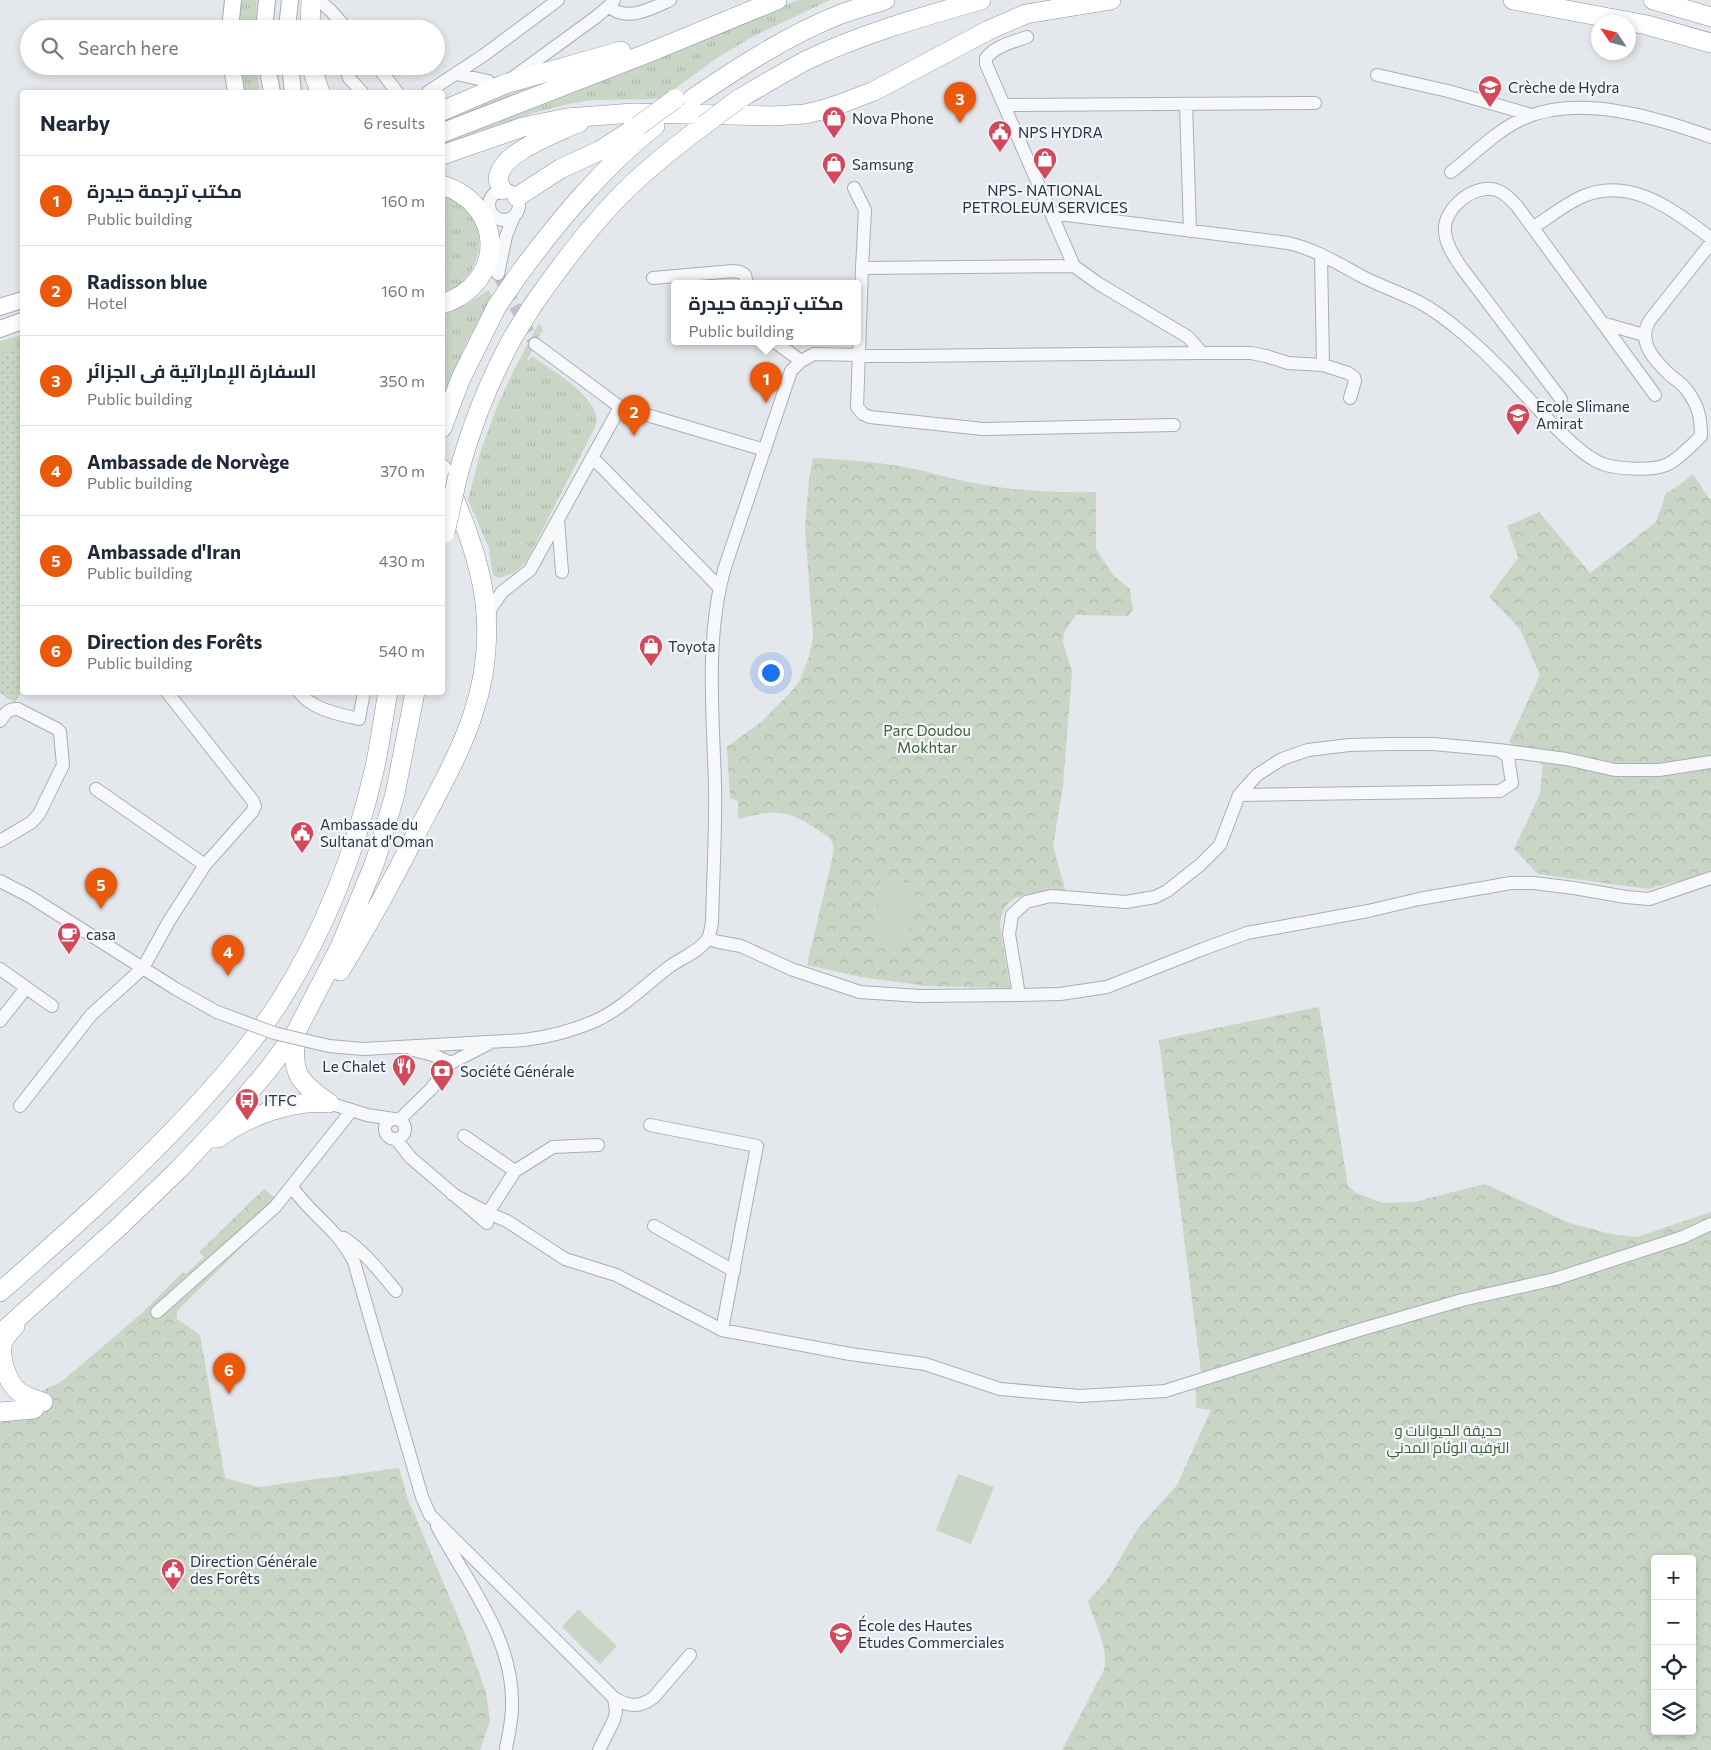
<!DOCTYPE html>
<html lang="en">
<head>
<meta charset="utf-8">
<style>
	:root { --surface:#fff; --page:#f6f6f7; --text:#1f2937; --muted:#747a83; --line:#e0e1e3; --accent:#ea580c }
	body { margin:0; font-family:Commissioner,Cairo,sans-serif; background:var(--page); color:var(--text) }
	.controls { position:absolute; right:15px; bottom:15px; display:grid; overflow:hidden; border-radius:5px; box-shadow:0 2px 8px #0003 }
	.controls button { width:45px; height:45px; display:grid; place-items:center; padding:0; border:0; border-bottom:1px solid var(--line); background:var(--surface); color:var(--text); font:25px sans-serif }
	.compass { position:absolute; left:1591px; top:15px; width:45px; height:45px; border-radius:50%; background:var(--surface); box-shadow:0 2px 8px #0003; rotate:305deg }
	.you { position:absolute; left:770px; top:672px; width:18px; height:18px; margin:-12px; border:4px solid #fff; border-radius:50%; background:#1a73e8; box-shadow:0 0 0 8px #1a73e833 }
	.badge { display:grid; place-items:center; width:32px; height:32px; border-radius:50%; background:var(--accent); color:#fff; font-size:16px; font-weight:700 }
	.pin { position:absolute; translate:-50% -41px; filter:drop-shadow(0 1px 2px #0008) }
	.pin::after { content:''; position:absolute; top:26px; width:18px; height:15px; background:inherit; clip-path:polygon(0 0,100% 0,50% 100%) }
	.popup { position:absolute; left:671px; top:280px; width:190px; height:65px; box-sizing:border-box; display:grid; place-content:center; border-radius:5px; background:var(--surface); filter:drop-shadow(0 1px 4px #0005); font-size:16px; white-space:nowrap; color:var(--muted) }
	.popup b { font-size:19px; color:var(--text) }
	.popup::after { content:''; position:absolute; left:50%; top:100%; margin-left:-10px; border:10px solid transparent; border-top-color:var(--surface) }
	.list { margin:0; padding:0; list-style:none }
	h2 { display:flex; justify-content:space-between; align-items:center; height:65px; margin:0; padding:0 20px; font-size:21px }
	h2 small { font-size:16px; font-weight:400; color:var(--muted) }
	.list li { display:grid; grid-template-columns:32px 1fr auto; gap:15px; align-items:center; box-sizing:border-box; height:90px; padding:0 20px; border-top:1px solid var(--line) }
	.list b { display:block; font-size:19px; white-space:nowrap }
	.list p { margin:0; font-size:16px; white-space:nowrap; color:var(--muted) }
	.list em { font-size:16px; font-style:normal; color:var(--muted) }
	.icon { flex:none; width:28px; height:28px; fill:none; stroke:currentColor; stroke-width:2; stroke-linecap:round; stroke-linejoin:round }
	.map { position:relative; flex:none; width:1711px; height:1750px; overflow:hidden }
	.search { position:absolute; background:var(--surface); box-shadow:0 2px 8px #0003; left:20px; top:20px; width:425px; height:55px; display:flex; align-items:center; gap:12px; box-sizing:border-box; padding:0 18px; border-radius:28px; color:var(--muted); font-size:19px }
	.panel { position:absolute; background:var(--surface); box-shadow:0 2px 8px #0003; left:20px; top:90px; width:425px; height:605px; border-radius:5px }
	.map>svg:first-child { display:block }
</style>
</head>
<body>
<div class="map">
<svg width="1711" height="1750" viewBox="0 0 1711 1750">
	<defs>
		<pattern id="grass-tufts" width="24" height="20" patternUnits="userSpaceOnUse" patternTransform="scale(1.25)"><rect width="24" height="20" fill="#c9d6c5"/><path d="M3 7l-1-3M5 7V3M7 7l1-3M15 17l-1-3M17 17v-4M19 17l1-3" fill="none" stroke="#adb8ab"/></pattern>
		<pattern id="park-crowns" width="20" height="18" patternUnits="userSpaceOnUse" patternTransform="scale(1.25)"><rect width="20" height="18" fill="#c9d6c5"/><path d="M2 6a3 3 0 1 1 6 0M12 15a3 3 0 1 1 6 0" fill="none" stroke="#adb8ab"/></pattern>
		<pattern id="garden-dots" width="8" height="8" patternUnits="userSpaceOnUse" patternTransform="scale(1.25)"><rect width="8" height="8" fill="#c9d6c5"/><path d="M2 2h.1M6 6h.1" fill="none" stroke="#adb8ab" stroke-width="1.8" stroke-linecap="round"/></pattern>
	</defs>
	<rect width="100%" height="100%" fill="#e4e7ec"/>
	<path fill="url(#grass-tufts)" d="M 238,0 L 257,0 L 255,29 L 235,29 Z
		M 799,0 L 830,0 L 754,36 L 717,58 L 661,99 L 593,100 L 573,103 L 533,113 L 443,147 L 443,140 L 731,25 Z
		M 236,66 L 256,66 L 260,92 L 239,92 Z
		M 558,76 L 559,79 L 443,124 L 443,118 Z
		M 442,189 C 455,200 471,211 477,227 C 485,246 473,276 457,287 C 452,290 447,292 442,294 Z
		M 489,290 L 492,296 L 465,346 L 443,398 L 443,311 L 467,304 Z
		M 539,323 L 543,330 L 527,360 L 528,361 L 532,356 C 551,370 591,392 596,416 C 597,420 596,424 595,427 L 526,562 L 514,573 L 499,578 L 493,575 L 489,548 L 468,500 L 481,450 L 498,404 L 515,368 Z
		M 22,335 L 22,349 L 0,353 L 0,341 Z"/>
	<path fill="url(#park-crowns)" fill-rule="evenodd" d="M 813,458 C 850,460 887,462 923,471 C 940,475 957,480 974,483 C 1014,491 1056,493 1096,492 L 1096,549 L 1113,575 L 1130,589 L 1133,610 L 1128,616 L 1076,615 L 1064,632 L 1063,643 L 1072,671 L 1063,786 L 1053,846 L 1066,892 C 1038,893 1001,888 1000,927 L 1010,988 L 926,986 L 861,977 L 807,965 L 833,855 C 835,848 833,843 829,837 C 791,812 783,807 738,819 L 738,801 L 730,798 L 727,747 L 761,722 L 790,693 L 799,682 L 809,657 L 813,637 L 805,527 L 809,480 Z
		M 1693,474 L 1711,501 L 1711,873 L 1648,889 L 1538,874 L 1514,849 L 1540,794 L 1543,765 L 1509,742 L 1540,675 L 1520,629 L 1489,597 L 1518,558 L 1507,526 L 1539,512 L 1590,573 L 1656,522 L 1666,493 L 1678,486 Z
		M 1319,1007 L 1348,1186 L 1356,1193 L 1383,1203 L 1414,1202 L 1485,1184 L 1569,1223 L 1611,1234 L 1637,1237 L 1711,1212 L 1711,1750 L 1062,1750 L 1104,1670 C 1109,1648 1094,1622 1088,1601 L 1107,1580 L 1139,1527 L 1177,1485 L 1211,1410 L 1196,1408 L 1196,1388 L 1201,1372 L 1159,1040 ZM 1655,1559 L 1692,1559 L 1692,1731 L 1655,1731 Z
		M 264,1189 L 284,1205 L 177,1311 L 177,1319 L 200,1335 L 225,1478 L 258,1487 L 399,1468 L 407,1497 L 464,1631 L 486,1692 L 490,1721 L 480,1750 L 0,1750 L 0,1421 L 47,1388 L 61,1382 L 142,1313 L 183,1272 L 186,1274 L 204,1257 L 199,1252 Z"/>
	<path fill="url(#garden-dots)" d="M 22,349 L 22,690 L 15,703 L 0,693 L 0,353 Z"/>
	<path fill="#c9d6c5" d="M 881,880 L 914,883 L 907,948 L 874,944 Z
		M 958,1474 L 994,1487 L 971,1544 L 936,1530 Z
		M 578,1609 L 617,1646 L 600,1664 L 562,1627 Z"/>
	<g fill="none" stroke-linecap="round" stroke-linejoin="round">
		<path stroke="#bfc3cb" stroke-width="12" stroke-dasharray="12 6" stroke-linecap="butt" d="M 498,274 L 535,344"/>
		<g stroke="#a9aeb7" stroke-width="14">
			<path id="minor" d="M 319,0 L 331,11 L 347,29
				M 609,6 C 625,23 653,8 670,0
				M 346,66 L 349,78 L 362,92
				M 377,66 L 397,92
				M 456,74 L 488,81 L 492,88
				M 1377,75 L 1448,91 L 1532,115
				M 511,79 L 596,17 L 609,6 L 614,0
				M 428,92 L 484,55 L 558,0
				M 1186,104 L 1190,231
				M 1004,105 L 1315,103
				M 1451,172 C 1473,155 1493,134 1518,121 C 1575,92 1655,117 1711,137
				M 854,188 L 865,210 L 862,268
				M489 205a15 15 0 1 1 30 0a15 15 0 1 1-30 0Z
				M 1051,213 L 1288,243 C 1315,249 1339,264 1363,277 C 1381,286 1401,293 1419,302 C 1447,317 1481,348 1503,371 C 1526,394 1575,455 1603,464 C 1617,469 1652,471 1666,465 C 1678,460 1692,445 1701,436 C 1701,416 1698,405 1686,389 C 1682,384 1676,380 1671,376 C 1655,361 1636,342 1650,320 L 1711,243
				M 1534,227 C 1549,217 1563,206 1579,198 C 1629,174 1673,210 1711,238
				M 1321,255 L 1323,365
				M 1074,266 L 862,268 L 857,407 L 863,414 L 870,417 L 983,429 L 1174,425
				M 498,274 L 506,236 L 514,216
				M 653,278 L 733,271 L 740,272 L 745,275 L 747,284
				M 1602,323 L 1644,335
				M 775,342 L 801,361
				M 535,344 L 620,407 L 765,450
				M 1202,353 L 1251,353 L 1266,356 L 1288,363 L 1323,365 L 1348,373 L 1354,377 L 1355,381 L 1350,398
				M 1561,399 L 1461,267 C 1454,256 1446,245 1445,232 C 1442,208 1477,181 1499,191 C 1506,194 1511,200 1517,206 L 1655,395
				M 592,457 L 719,587
				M 558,519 L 562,572
				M 489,618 L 491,608 L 502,592 L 530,570 L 620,407
				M 299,692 C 313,710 338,714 359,719 L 364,692
				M 0,721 C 5,714 8,708 18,709 L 57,729 L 60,732 L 63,765 L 39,814 L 32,822 L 0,841
				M 96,789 L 205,865
				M 1239,795 L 1500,791 L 1512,783 L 1508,757 L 1499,750
				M 0,881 L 29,896 L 176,989 L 217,1012
				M 708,939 L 719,942 L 741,946 L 791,969 L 860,992 L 920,996 L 1019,995 L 1009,934 L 1012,915 L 1026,902 L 1051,896 L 1126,902 L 1155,897 L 1167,891 L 1200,865 L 1220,845 L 1239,795 L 1257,775 L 1282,759 L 1308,750 L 1349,745 L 1391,744 L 1433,744 L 1499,750 L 1566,759 L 1615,770 L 1659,770 L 1711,762
				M 0,969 L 52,1006
				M 1019,995 L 1060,994 L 1107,987 L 1203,949 L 1247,933 L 1368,911 L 1419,899 L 1511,883 L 1534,883 L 1574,888 L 1626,897 L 1649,899 L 1711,878
				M 0,1021 L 26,988
				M 329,1046 L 363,1049 L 524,1040 C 549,1037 572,1031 595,1021 C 622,1009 645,985 669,967 C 681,958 697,953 707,940 C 710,936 711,928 712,922 C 713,877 716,830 715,785 C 713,713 705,637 725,567 L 791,371 L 801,361 L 814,354 L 904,356 L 1202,353 L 1188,337 L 1099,284 L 1074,266 L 986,64 L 986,58 C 995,46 1013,42 1027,37
				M 413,1050 L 433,1055 L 451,1063
				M 329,1103 L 367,1115 L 394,1119
				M 20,1106 L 91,1015 L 143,968 L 169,921 L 205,865 L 252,812 L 255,806 L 253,801 L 167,692
				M385 1129a10 10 0 1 1 20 0a10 10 0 1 1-20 0Z
				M 399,1120 L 431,1089 L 451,1063 L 488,1044
				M 650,1125 L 757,1146 L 722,1330
				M 464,1136 L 515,1171
				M 396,1139 L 410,1157 L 487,1223
				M 292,1187 C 311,1215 339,1230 354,1262 L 422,1497 L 430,1515 L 614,1698 L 616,1711 L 614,1720 L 599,1750
				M 452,1194 L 488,1213 L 507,1221 L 565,1259 L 616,1275 L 722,1330 L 850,1354 L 925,1364 L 1000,1389 L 1080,1396 L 1165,1391 L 1356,1331 L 1462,1300 L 1555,1279 L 1683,1237 L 1711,1224
				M 488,1213 L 515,1171 L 553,1147 L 598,1145
				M 654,1226 L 734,1271
				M 344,1238 C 365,1252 380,1272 396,1291
				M 157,1312 L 275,1207 L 352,1110
				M 437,1526 C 467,1583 514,1638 512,1706 C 512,1720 509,1734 506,1748
				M 614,1698 C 629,1707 640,1708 654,1697 L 690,1655"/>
		</g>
		<g stroke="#a3abb8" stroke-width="18">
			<path id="major" d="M 230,29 L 233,0
				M 264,29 L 267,0
				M 287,29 L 290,0
				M 232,66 L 236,92
				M 267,66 L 272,92
				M 290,66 L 293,92
				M 0,307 L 22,300
				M 0,329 L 22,321"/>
		</g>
		<g stroke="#8b94a3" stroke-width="20">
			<path id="highway" d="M 1513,0 L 1647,25 L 1711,43
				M 1653,0 L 1711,17
				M 310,29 L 311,0
				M 311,66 L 320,92
				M 692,99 C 739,67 788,35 841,14 C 855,9 870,5 885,0
				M 739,99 C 761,86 783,73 805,61 C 861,34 921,17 981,0
				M 442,111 L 505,84 L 621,51
				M 442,133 L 648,53 L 777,0
				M 442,155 L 523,127 L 567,118 L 633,113 L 772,116 L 805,114 L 822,110 L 843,103 L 874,91 L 989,30 L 1026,14 L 1111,0
				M 442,185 C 506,205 506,284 442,304
				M 502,190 C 500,185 497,180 499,175 C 504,152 553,135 572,125 L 579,123
				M 517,197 L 560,169 L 599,151 L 635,128
				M 519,274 C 559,220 602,168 655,126
				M 531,308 C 557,270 585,233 616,200 C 643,172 673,148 704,125
				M 442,428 L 461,378 L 497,306
				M 458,475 C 471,426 489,381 513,337
				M 340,971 C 367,927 392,882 415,836 C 456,758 496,694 485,602 C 479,555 460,512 442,469
				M 296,1032 C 292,1072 295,1080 329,1103
				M 218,1138 C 247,1117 292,1099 329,1103
				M 0,1292 C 69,1231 138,1170 200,1102 C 230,1069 259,1035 282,998 C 325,929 356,849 374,771 C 380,745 383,718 388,692
				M 15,1326 C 10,1331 4,1338 2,1345 C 0,1360 7,1381 18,1391 C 25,1397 34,1399 43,1402
				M 0,1334 L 120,1226 L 179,1169 L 227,1118 L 268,1070 L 296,1032 L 340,947 L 375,862 L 395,794 L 415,692
				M 0,1412 L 34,1409"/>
		</g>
		<use href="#minor" stroke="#f7f8fa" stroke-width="12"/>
		<use href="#major" stroke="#fff" stroke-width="16"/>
		<use href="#highway" stroke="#fff" stroke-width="19"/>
		<g stroke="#a9aeb7" stroke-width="14" stroke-linecap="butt">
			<path id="minor-bridge" d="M 217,1012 L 274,1033 L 329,1046"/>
		</g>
		<g stroke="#8b94a3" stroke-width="20" stroke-linecap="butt">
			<path id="highway-bridge" d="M 704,125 L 739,99
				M 638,126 L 675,99
				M 497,306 L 519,274
				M 513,337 L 531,308
				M 445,533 L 458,475"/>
		</g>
		<use href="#minor-bridge" stroke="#f7f8fa" stroke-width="12"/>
		<use href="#highway-bridge" stroke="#fff" stroke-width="19"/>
	</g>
	<defs>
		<g id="school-pin" transform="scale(1.25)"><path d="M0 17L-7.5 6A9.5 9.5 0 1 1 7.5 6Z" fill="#d1495b" stroke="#f4f6f9"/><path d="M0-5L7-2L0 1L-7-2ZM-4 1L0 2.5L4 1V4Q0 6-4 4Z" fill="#fff"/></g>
		<g id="shop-pin" transform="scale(1.25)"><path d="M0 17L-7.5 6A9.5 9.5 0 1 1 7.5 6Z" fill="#d1495b" stroke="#f4f6f9"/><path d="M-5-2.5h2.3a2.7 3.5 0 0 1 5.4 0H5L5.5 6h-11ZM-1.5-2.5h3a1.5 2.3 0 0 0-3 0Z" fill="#fff"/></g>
		<g id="civic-pin" transform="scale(1.25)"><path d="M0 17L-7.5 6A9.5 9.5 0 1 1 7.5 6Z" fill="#d1495b" stroke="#f4f6f9"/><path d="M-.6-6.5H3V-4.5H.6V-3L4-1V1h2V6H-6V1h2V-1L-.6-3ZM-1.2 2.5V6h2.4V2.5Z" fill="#fff"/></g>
		<g id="cafe-pin" transform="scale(1.25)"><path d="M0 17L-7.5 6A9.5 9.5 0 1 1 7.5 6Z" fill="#d1495b" stroke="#f4f6f9"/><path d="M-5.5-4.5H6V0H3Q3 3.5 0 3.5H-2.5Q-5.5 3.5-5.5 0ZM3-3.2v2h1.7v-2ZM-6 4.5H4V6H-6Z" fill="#fff"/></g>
		<g id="restaurant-pin" transform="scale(1.25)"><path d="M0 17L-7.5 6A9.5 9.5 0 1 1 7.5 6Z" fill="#d1495b" stroke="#f4f6f9"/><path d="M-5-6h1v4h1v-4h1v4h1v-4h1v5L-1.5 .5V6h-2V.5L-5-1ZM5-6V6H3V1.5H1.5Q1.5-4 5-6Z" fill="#fff"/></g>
		<g id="bank-pin" transform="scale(1.25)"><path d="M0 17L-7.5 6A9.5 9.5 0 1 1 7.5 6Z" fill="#d1495b" stroke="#f4f6f9"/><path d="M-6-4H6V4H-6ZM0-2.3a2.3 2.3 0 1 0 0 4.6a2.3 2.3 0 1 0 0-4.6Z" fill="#fff"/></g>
		<g id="bus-pin" transform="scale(1.25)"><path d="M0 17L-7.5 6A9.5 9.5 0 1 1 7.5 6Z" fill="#d1495b" stroke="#f4f6f9"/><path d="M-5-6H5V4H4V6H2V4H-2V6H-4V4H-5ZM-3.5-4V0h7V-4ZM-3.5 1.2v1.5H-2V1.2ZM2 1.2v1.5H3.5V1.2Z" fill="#fff"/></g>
		<g id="university-pin" transform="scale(1.25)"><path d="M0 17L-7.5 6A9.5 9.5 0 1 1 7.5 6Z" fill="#d1495b" stroke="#f4f6f9"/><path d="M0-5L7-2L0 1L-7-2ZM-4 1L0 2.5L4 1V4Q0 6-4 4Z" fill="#fff"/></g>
	</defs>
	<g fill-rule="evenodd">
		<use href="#school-pin" x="1490" y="87"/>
		<use href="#shop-pin" x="834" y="118"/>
		<use href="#civic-pin" x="1000" y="132"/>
		<use href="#shop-pin" x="1045" y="159"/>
		<use href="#shop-pin" x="834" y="164"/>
		<use href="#school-pin" x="1518" y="415"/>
		<use href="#shop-pin" x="651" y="646"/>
		<use href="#civic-pin" x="302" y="833"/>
		<use href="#cafe-pin" x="69" y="934"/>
		<use href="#restaurant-pin" x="404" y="1066"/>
		<use href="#bank-pin" x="442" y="1071"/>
		<use href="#bus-pin" x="247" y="1100"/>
		<use href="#civic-pin" x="173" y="1570"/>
		<use href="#university-pin" x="841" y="1634"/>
	</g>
	<g text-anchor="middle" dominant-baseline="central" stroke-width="4.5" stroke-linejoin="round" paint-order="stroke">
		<g font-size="15" fill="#2b3445" stroke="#f4f6f9" text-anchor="start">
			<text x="1508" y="87">Crèche de Hydra</text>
			<text x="852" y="118">Nova Phone</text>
			<text x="1018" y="132">NPS HYDRA</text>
			<text x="852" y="164">Samsung</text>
			<text x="1045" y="190" text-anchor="middle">NPS- NATIONAL<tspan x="1045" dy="17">PETROLEUM SERVICES</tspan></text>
			<text x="1536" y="406">Ecole Slimane<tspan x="1536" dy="17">Amirat</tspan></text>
			<text x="668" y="646">Toyota</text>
			<text x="320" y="824">Ambassade du<tspan x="320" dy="17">Sultanat d'Oman</tspan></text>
			<text x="86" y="934">casa</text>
			<text x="386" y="1066" text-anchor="end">Le Chalet</text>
			<text x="460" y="1071">Société Générale</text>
			<text x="264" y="1100">ITFC</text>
			<text x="190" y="1561">Direction Générale<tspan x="190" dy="17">des Forêts</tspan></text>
			<text x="858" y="1625">École des Hautes<tspan x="858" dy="17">Etudes Commerciales</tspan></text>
		</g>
		<g font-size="15" fill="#3f6138" stroke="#f4f6f9">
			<text x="927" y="730">Parc Doudou<tspan x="927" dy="17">Mokhtar</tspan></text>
			<text x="1448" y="1430">حديقة الحيوانات و<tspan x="1448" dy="17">الترفيه الوئام المدني</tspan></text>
		</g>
	</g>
</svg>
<div class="controls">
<button>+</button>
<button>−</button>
<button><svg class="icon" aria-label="locate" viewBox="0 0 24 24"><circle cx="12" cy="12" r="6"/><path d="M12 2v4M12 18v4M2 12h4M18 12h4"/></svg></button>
<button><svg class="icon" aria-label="layers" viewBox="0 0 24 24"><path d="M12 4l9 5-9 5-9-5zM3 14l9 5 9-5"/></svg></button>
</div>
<svg class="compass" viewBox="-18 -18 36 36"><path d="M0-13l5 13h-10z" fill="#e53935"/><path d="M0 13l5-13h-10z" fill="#747a83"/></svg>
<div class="you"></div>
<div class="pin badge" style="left:766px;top:403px">1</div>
<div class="popup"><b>مكتب ترجمة حيدرة</b>Public building</div>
<div class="pin badge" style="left:634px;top:436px">2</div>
<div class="pin badge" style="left:960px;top:123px">3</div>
<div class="pin badge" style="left:228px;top:976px">4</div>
<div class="pin badge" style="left:101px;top:909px">5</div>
<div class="pin badge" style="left:229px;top:1394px">6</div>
<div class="search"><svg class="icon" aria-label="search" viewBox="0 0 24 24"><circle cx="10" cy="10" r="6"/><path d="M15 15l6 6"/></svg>Search here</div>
<section class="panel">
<h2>Nearby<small>6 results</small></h2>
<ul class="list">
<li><span class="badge">1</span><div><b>مكتب ترجمة حيدرة</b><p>Public building</p></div><em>160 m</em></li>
<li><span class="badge">2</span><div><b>Radisson blue</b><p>Hotel</p></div><em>160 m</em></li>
<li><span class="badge">3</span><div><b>السفارة الإماراتية فى الجزائر</b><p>Public building</p></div><em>350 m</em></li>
<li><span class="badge">4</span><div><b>Ambassade de Norvège</b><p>Public building</p></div><em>370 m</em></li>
<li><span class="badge">5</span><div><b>Ambassade d'Iran</b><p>Public building</p></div><em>430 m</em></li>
<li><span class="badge">6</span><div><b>Direction des Forêts</b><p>Public building</p></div><em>540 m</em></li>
</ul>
</section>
</div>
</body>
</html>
